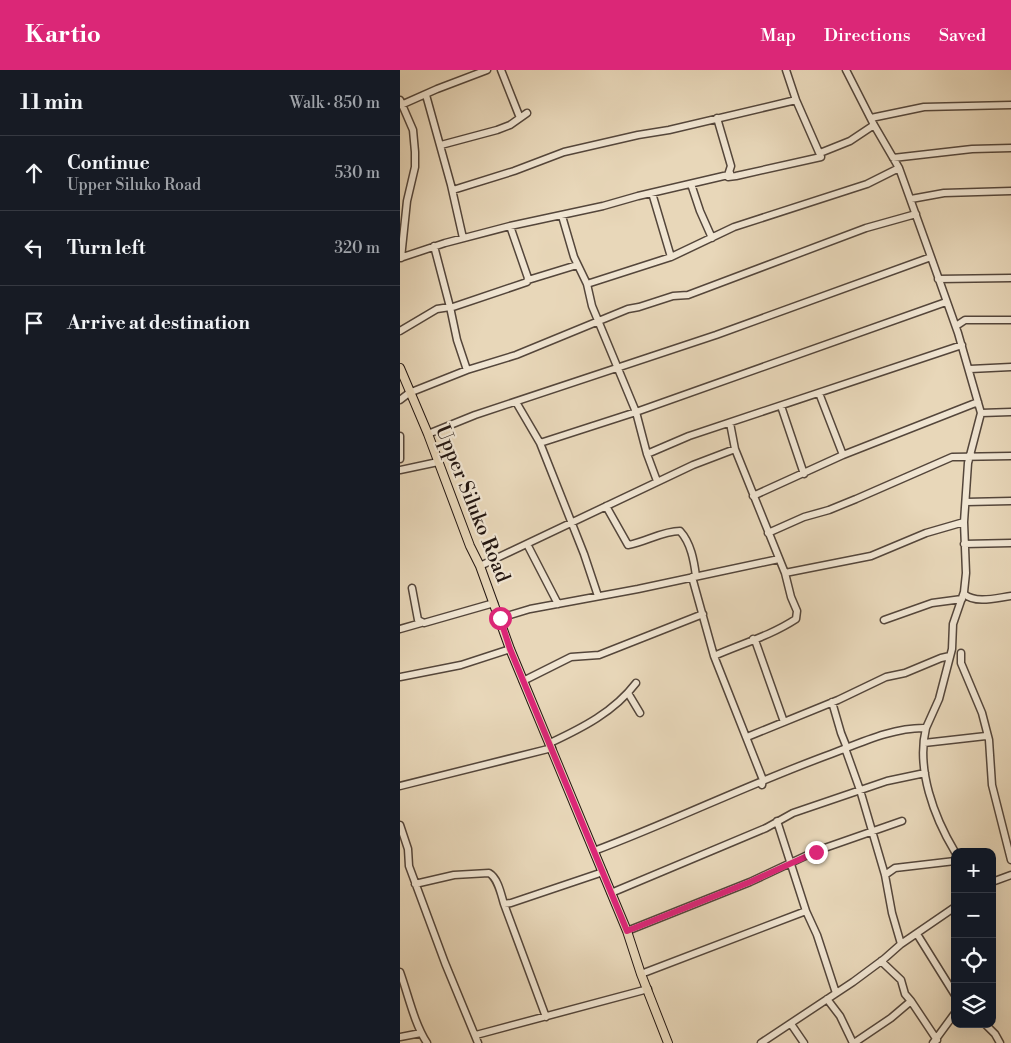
<!DOCTYPE html>
<html lang="en">
<head>
<meta charset="utf-8">
<style>
	:root { --surface:#171b24; --page:#20242c; --text:#f1f3f6; --muted:#9ea1a6; --line:#363941; --accent:#db2777 }
	body { margin:0; font-family:"Libre Bodoni",serif; background:var(--page); color:var(--text) }
	.controls { position:absolute; right:15px; bottom:15px; display:grid; overflow:hidden; border-radius:10px; box-shadow:0 5px 20px #0002 }
	.controls button { width:45px; height:45px; display:grid; place-items:center; padding:0; border:0; border-bottom:1px solid var(--line); background:var(--surface); color:var(--text); font:25px sans-serif }
	.stop { position:absolute; width:15px; height:15px; margin:-11px; border:4px solid #db2777; border-radius:50%; background:#fff }
	.stop.end { background:#db2777; border-color:#fff; box-shadow:0 1px 5px #0008 }
	.list { margin:0; padding:0; list-style:none }
	h2 { display:flex; justify-content:space-between; align-items:center; height:65px; margin:0; padding:0 20px; font-size:21px }
	h2 small { font-size:16px; font-weight:400; color:var(--muted) }
	.list li { display:grid; grid-template-columns:32px 1fr auto; gap:15px; align-items:center; box-sizing:border-box; height:75px; padding:0 20px; border-top:1px solid var(--line) }
	.list b { display:block; font-size:19px; white-space:nowrap }
	.list p { margin:0; font-size:16px; white-space:nowrap; color:var(--muted) }
	.list em { font-size:16px; font-style:normal; color:var(--muted) }
	.icon { flex:none; width:28px; height:28px; fill:none; stroke:currentColor; stroke-width:2; stroke-linecap:round; stroke-linejoin:round }
	.map { position:relative; flex:none; width:611px; height:973px; overflow:hidden }
	header { display:flex; align-items:center; gap:30px; box-sizing:border-box; height:70px; padding:0 25px; background:var(--accent); color:#fff }
	header strong { font-size:24px }
	nav { display:flex; gap:28px; margin-inline-start:auto; font-size:18px }
	main { display:flex }
	aside { flex:1; background:var(--surface) }
	.map>svg:first-child { display:block }
</style>
</head>
<body>
<header>
<strong>Kartio</strong>
<nav><a>Map</a><a>Directions</a><a>Saved</a></nav>
</header>
<main>
<aside>
<h2>11 min<small>Walk · 850 m</small></h2>
<ul class="list">
<li><svg class="icon" aria-label="ahead" viewBox="0 0 24 24"><path d="M12 20V5M6 11l6-6 6 6"/></svg><div><b>Continue</b><p>Upper Siluko Road</p></div><em>530 m</em></li>
<li><svg class="icon" aria-label="left" viewBox="0 0 24 24"><path d="M17 20v-9H6M10 6l-5 5 5 5"/></svg><div><b>Turn left</b></div><em>320 m</em></li>
<li><svg class="icon" aria-label="arrive" viewBox="0 0 24 24"><path d="M6 21V4h12l-3 4 3 4H6"/></svg><div><b>Arrive at destination</b></div></li>
</ul>
</aside>
<div class="map">
<svg width="611" height="973" viewBox="0 0 611 973">
	<rect width="100%" height="100%" fill="#e8d7b9"/>
	<filter id="stains"><feTurbulence type="fractalNoise" baseFrequency=".004" numOctaves="4"/><feColorMatrix values="0 0 0 0 .2 0 0 0 0 .09 0 0 0 0 .02 0 0 0 .5 -.17"/></filter>
	<radialGradient id="worn" r=".72"><stop offset=".6" stop-color="#630" stop-opacity="0"/><stop offset="1" stop-color="#630" stop-opacity=".3"/></radialGradient>
	<g fill="none" stroke-linecap="round" stroke-linejoin="round">
		<g stroke="#54463b" stroke-width="9">
			<path id="minor" d="M 101,0 L 120,48
				M 26,25 L 51,115 L 63,168
				M 0,30 L 13,60 L 15,82 L 15,97 L 7,131 L 1,188
				M 1,35 L 37,19 L 87,0
				M 471,48 L 524,37 L 611,35
				M 41,75 L 97,60 L 110,55 L 127,43
				M 420,83 L 450,71 L 474,55
				M 493,88 L 572,79 L 611,78
				M 330,103 L 328,107 L 336,106 L 421,87 L 396,30 L 386,0
				M 291,114 L 300,141 L 312,168
				M 53,120 L 114,101 L 164,82 L 238,65 L 269,60 L 396,30
				M 252,123 L 271,187
				M 511,129 L 544,123 L 611,121
				M 162,146 L 174,187 L 187,214 L 192,236 L 236,342 L 247,384 L 257,411
				M 34,176 L 50,237 L 53,237 L 127,212 L 128,208 L 110,156
				M 0,188 L 45,173 L 110,156 L 203,136 L 238,126 L 328,105 L 331,96 L 317,48
				M 538,209 L 611,208
				M 128,210 L 177,195
				M 187,214 L 271,187 L 334,157 L 467,114 L 499,98
				M 556,256 L 565,250 L 611,250
				M 0,261 L 37,239 L 50,237 L 57,270 L 67,300
				M 570,299 L 611,297
				M 419,323 L 443,385
				M 0,330 L 9,323 L 67,300 L 116,285 L 228,239 L 239,237 L 273,226 L 288,225 L 466,158 L 516,144
				M 116,332 L 140,373 L 236,342 L 546,232
				M 381,336 L 404,404
				M 581,343 L 611,342
				M 28,364 L 75,345 L 316,265 L 531,187 L 499,98 L 474,55 L 446,0
				M 0,366 L 0,389
				M 140,373 L 184,484 L 198,526
				M 247,384 L 289,366 L 562,275
				M 0,400 L 38,392
				M 353,426 L 443,385 L 578,332
				M 566,432 L 611,431
				M 206,436 L 228,475 C 246,472 262,461 280,461 C 291,473 294,491 296,506
				M 368,463 L 404,447 L 429,440 L 456,429 L 552,387 L 611,386
				M 127,474 L 158,534
				M 564,474 L 611,473
				M 80,496 L 293,395 L 335,379
				M 385,503 L 471,486 L 526,463 L 564,452
				M 292,507 L 314,586 L 363,710 L 362,715
				M 12,518 L 18,550 L 24,553 L 94,533
				M 564,524 C 576,534 596,528 611,526
				M 100,548 L 130,539 L 238,519 L 379,489
				M 484,550 L 532,533 L 562,529
				M 0,559 L 21,553
				M 353,569 L 356,573 L 384,652
				M 561,583 L 561,593 L 582,643 L 589,670 L 592,715 L 611,790
				M 314,586 C 341,574 370,566 396,549 L 397,541 L 391,527 L 385,503 L 335,379 L 330,353
				M 0,607 L 61,595 L 110,579
				M 123,611 L 171,587 L 199,585 L 303,544
				M 228,623 L 240,643
				M 432,632 L 441,663 L 447,678
				M 526,658 L 539,629 L 552,579 L 553,554 L 564,522 L 566,503 L 564,452 L 568,393 L 581,343 L 558,263 L 531,187
				M 347,667 L 438,630 L 486,607 L 505,603 L 541,588 L 550,586
				M 150,673 C 182,658 214,642 236,613
				M 524,673 L 586,666
				M 445,678 L 460,720 L 485,805 L 492,843 L 501,874
				M 0,716 L 152,678
				M 0,755 L 8,779 L 9,796 L 45,893 L 78,973
				M 194,781 C 274,751 351,713 431,684 C 460,673 494,657 526,658 C 516,699 534,747 555,782
				M 485,805 L 495,798 L 555,791
				M 592,812 L 611,805
				M 15,814 L 54,805 L 89,803 C 98,808 101,824 104,834 L 111,833 L 203,802
				M 211,823 L 366,758 L 393,743 L 487,711 L 525,703
				M 104,834 L 146,947
				M 406,841 L 417,865 L 436,923
				M 227,861 L 350,812 L 416,781 L 502,751
				M 517,864 L 555,925
				M 481,891 L 501,910 L 505,924 L 511,931 L 537,970
				M 0,902 C 8,924 14,953 27,973
				M 241,904 L 406,841 L 377,751
				M 427,929 L 440,946 L 453,973
				M 391,954 L 404,973
				M 585,954 L 595,964 L 600,973
				M 76,965 L 248,919
				M 0,967 L 21,963
				M 361,973 L 453,912 L 484,889 L 501,874 L 555,837
				M 454,973 L 491,948 L 511,931
				M 533,973 L 555,943"/>
		</g>
		<g stroke="#231611" stroke-width="10">
			<path id="major" d="M 0,298 L 28,364 L 70,476 L 80,496 L 110,579 L 227,861 L 241,904 L 268,973"/>
		</g>
		<use href="#minor" stroke="#f0e5d2" stroke-width="6"/>
		<use href="#major" stroke="#e8d7b9" stroke-width="8"/>
	</g>
	<g fill="none" stroke-linecap="round" stroke-linejoin="round">
		<path stroke="#db2777" stroke-width="6" d="M 100,548 L 110,579 L 227,861 L 350,812 L 416,782"/>
	</g>
	<g text-anchor="middle" dominant-baseline="central" stroke-width="4.5" stroke-linejoin="round" paint-order="stroke">
		<g font-size="20" fill="#231611" stroke="#f0e5d2">
			<text transform="translate(72 434) rotate(68)">Upper Siluko Road</text>
		</g>
	</g>
	<rect width="100%" height="100%" filter="url(#stains)"/>
	<rect width="100%" height="100%" fill="url(#worn)"/>
</svg>
<div class="controls">
<button>+</button>
<button>−</button>
<button><svg class="icon" aria-label="locate" viewBox="0 0 24 24"><circle cx="12" cy="12" r="6"/><path d="M12 2v4M12 18v4M2 12h4M18 12h4"/></svg></button>
<button><svg class="icon" aria-label="layers" viewBox="0 0 24 24"><path d="M12 4l9 5-9 5-9-5zM3 14l9 5 9-5"/></svg></button>
</div>
<div class="stop" style="left:100px;top:548px"></div>
<div class="stop end" style="left:416px;top:782px"></div>
</div>
</main>
</body>
</html>
